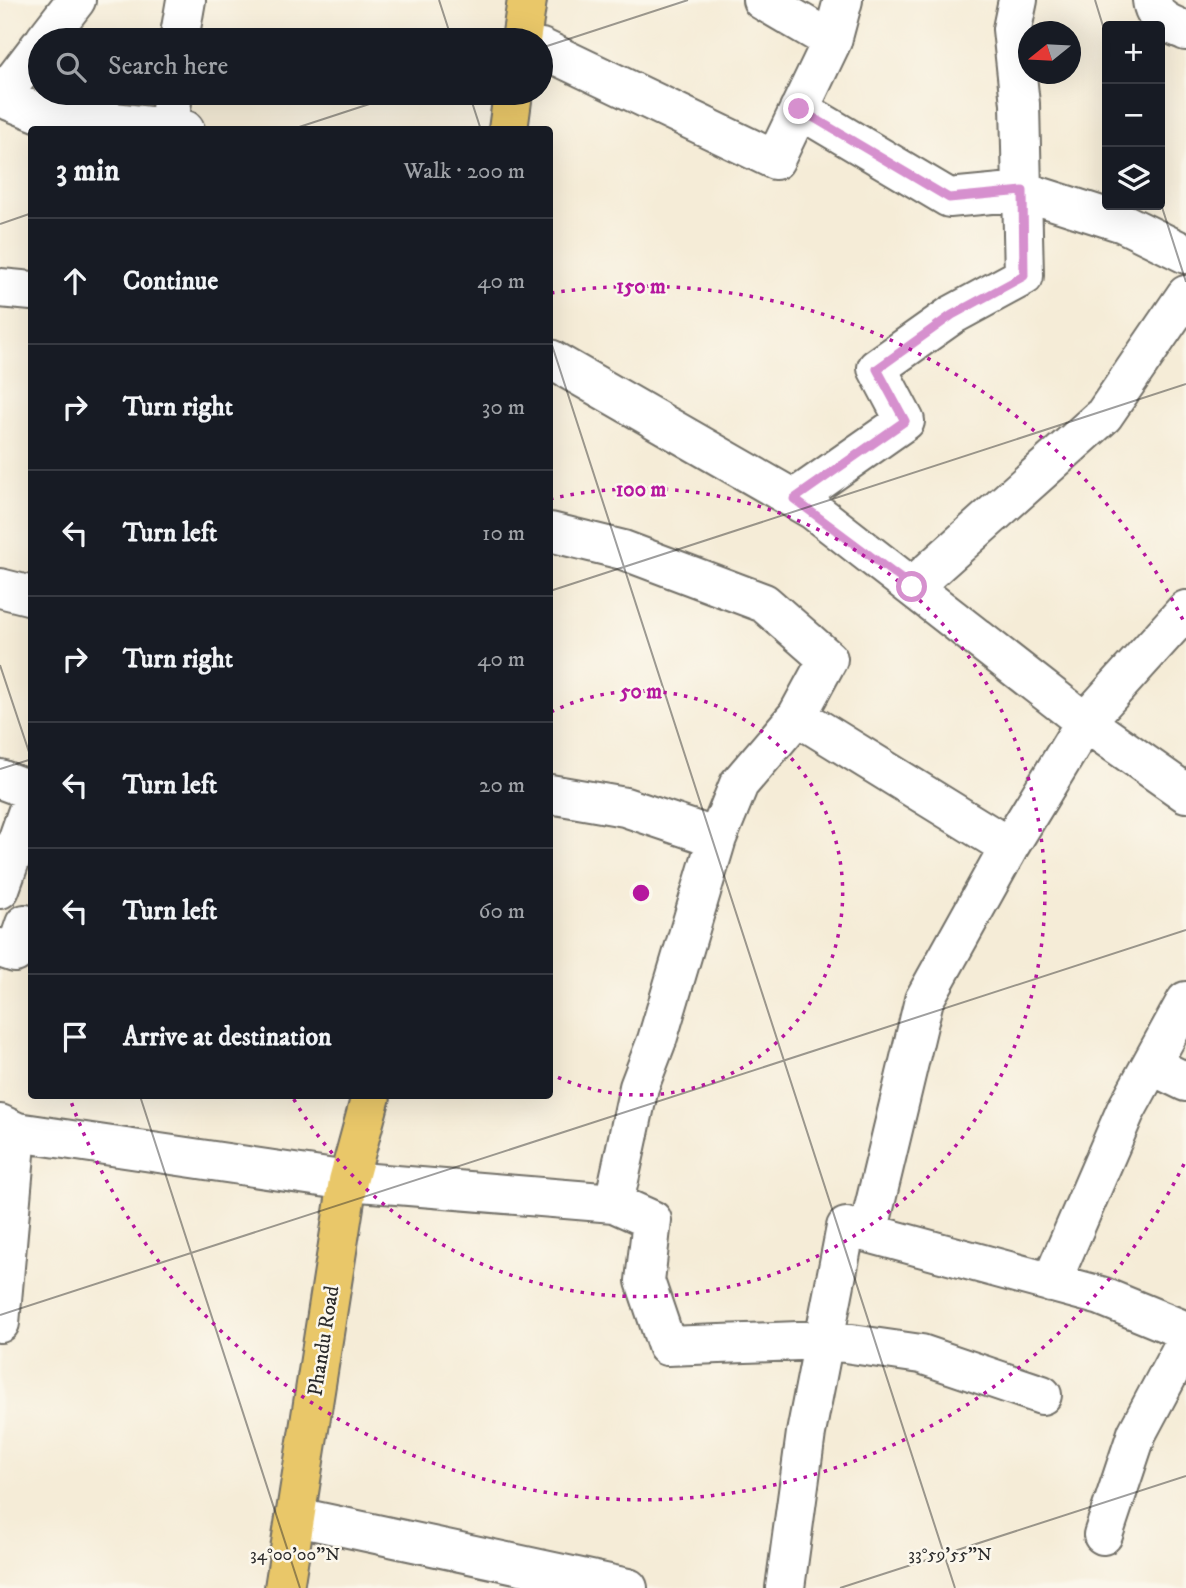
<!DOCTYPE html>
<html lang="en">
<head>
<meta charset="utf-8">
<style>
	:root { --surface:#171b24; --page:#20242c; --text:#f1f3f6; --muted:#9ea1a6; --line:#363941 }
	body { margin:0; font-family:"IM FELL DW Pica",serif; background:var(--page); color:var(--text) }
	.controls { position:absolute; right:21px; top:21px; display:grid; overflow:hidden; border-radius:7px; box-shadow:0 7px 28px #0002 }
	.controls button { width:63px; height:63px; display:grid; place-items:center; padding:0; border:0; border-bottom:2px solid var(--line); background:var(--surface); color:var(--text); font:35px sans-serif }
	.compass { position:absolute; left:1018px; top:21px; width:63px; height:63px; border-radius:50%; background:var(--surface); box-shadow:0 7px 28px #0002; rotate:252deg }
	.stop { position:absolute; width:21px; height:21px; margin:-16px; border:5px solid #d690ce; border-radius:50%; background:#fff }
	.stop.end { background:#d690ce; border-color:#fff; box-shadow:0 2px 7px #0008 }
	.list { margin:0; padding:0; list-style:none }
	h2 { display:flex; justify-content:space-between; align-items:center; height:91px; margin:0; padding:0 28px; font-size:30px }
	h2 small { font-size:23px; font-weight:400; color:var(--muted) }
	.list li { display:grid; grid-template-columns:46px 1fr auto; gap:21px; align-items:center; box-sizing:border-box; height:126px; padding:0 28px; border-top:2px solid var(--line) }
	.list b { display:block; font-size:26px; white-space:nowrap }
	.list em { font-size:23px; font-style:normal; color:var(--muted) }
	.icon { flex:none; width:38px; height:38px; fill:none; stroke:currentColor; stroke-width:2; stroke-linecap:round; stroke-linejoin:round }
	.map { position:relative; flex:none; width:1186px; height:1588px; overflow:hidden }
	.search { position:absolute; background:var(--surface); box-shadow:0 7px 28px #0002; left:28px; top:28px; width:525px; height:77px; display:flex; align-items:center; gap:18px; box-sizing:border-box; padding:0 24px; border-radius:38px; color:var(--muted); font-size:26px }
	.panel { position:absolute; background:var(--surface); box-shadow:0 7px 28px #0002; left:28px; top:126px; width:525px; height:973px; border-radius:7px }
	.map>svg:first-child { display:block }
</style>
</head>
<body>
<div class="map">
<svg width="1186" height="1588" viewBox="0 0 1186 1588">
	<rect width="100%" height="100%" fill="#fbf7ec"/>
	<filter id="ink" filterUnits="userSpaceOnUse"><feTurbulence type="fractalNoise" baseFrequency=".0143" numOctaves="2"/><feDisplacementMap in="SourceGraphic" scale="14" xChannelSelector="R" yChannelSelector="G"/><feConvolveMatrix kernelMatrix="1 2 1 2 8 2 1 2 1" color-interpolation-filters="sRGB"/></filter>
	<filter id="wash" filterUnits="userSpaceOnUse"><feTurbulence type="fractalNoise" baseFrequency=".00686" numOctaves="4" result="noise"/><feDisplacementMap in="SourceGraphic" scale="28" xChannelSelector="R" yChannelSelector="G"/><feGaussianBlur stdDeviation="1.57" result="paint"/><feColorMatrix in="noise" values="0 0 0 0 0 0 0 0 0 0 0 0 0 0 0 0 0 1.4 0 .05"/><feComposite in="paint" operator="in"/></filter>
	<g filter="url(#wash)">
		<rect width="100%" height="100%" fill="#f5ecd7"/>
	</g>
	<g filter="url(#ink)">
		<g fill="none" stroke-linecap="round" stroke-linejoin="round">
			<g stroke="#726f67" stroke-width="42">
				<path id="minor" d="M 762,0 L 832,41 L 843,0
					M 1152,0 C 1154,20 1170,24 1186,31
					M 45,40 L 76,0
					M 179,40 L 186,0
					M 541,48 L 775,160 L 832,41
					M 0,97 L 42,114 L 185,130
					M 1,97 L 40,46
					M 799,109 L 949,198 L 1023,191 L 1123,223 L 1186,254
					M 169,127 L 173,93
					M 0,288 L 32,291
					M 550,359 L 813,510 L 1085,722 L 1186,793
					M 794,499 L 905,421 L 877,368 L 952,315 L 1024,276 L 1020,104 L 1012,29 L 1018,0
					M 550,532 L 623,550 L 764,603 L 828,659 L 797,716 L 1009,847
					M 912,587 L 1104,415 L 1186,295
					M 0,588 L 32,596
					M 0,779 L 32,791
					M 550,794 L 625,807 L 717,838
					M 0,889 L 32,799
					M 0,948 L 15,953 L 25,924 L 32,927
					M 1151,1065 L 1186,1082
					M 0,1124 L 17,1132 L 0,1323
					M 0,1137 L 17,1132 L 348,1181 L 614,1203 L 639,1087 L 657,1040 L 717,838 L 739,784 L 797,716
					M 614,1203 L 652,1220 L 645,1281 L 667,1346 L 824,1340 L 921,1354 L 1042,1395
					M 868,1233 L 924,1000 L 1009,847 L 1085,722 L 1186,610
					M 1051,1283 L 1125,1112 L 1186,1001
					M 297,1517 L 628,1588
					M 1103,1535 L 1137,1433 L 1186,1341
					M 785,1588 L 806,1433 L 846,1227 L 1101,1296 L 1186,1331"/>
			</g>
			<g stroke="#726f67" stroke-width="42">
				<path id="major" d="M 521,40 L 527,0
					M 508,130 L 513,93
					M 284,1588 L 348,1181 L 371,1096"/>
			</g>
			<use href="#minor" stroke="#fff" stroke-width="38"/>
			<use href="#major" stroke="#e9c769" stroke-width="38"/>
		</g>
	</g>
	<g fill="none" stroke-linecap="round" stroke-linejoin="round" filter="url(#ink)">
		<path stroke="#d690ce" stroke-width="9" d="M 799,109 L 949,198 L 1023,191 L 1024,276 L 952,315 L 877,369 L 905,421 L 794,499 L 912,587"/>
	</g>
	<path fill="none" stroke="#2b2b2b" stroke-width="2" stroke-opacity="0.45" d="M 439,0 L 452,40M 1095,0 L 1107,39M 541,48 L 688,0M 469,93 L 481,130M 290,130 L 403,93M 1160,201 L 1186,282M 0,224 L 32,213M 550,339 L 955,1588M 550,591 L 1186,384M 0,665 L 32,761M 0,769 L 32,759M 140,1096 L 300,1588M 0,1315 L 1186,930M 840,1588 L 1186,1476"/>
	<g fill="none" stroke="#b5179e" stroke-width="3.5" stroke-dasharray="3.5 7">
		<path d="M551 712A202 202 0 1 1 551 1074"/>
		<path d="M550 499A404 404 0 1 1 293 1098"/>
		<path d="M1184 1164A607 607 0 0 1 69 1096M551 293A607 607 0 0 1 1184 622"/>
	</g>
	<g text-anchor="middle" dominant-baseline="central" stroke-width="5" stroke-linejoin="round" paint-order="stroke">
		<g font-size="21" fill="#2b2b2b" stroke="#fbf7ec">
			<text transform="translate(324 1341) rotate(-81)">Phandu Road</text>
		</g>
	</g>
	<g font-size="18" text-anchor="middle" fill="#2b2b2b" stroke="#fbf7ec" stroke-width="5" stroke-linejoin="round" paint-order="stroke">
		<text x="295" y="1560">34°00'00"N</text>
		<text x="950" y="1560">33°59'55"N</text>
	</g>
	<circle cx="641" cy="893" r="10" fill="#b5179e" stroke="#fbf7ec" stroke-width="3.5"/>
	<g font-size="21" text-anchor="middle" font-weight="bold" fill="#b5179e" stroke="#fbf7ec" stroke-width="5" stroke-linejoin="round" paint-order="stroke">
		<text x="641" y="293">150 m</text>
		<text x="641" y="496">100 m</text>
		<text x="641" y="698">50 m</text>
	</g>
</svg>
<div class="controls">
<button>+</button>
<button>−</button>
<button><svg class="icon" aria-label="layers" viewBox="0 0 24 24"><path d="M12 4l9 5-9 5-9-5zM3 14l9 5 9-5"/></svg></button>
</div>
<svg class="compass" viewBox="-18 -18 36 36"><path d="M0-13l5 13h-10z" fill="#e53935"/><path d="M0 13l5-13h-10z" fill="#9ea1a6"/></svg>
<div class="stop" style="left:912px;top:587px"></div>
<div class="stop end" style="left:799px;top:109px"></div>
<div class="search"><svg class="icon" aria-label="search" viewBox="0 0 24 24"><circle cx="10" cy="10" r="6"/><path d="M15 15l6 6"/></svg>Search here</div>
<section class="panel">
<h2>3 min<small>Walk · 200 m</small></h2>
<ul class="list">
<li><svg class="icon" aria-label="ahead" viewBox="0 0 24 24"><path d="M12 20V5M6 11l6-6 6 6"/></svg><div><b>Continue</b></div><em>40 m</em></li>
<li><svg class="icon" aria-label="right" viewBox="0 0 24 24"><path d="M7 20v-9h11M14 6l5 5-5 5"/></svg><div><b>Turn right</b></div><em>30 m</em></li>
<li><svg class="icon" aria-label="left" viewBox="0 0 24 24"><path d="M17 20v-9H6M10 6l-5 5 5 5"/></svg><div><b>Turn left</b></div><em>10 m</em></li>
<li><svg class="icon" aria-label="right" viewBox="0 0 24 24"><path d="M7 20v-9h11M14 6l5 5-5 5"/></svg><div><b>Turn right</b></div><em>40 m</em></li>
<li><svg class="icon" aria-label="left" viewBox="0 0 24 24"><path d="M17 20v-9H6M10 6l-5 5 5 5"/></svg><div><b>Turn left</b></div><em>20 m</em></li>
<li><svg class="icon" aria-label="left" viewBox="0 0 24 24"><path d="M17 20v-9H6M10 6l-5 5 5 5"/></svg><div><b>Turn left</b></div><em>60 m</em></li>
<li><svg class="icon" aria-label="arrive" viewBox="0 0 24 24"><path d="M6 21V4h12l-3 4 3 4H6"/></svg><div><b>Arrive at destination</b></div></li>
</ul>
</section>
</div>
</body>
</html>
